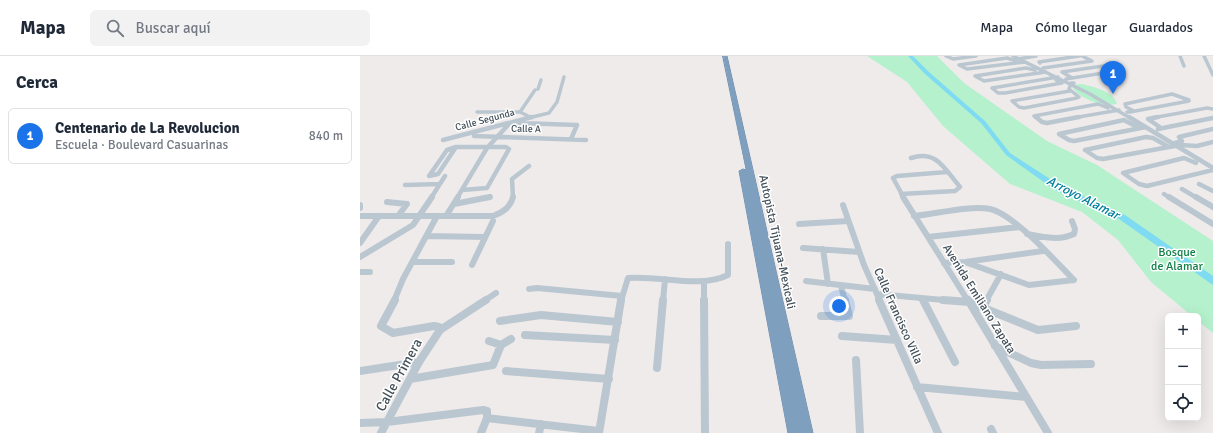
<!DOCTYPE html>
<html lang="es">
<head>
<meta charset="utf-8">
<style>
	:root { --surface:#fff; --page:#f2f2f3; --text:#1f2937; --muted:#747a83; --line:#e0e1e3; --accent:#1a73e8 }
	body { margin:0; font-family:Signika,sans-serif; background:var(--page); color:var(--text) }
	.controls { position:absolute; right:12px; bottom:12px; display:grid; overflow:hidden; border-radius:6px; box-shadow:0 4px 16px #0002 }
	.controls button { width:36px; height:36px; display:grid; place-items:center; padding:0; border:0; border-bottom:1px solid var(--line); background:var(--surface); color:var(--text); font:20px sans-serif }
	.you { position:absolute; left:479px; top:250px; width:14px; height:14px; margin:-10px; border:3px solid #fff; border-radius:50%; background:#1a73e8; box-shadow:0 0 0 6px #1a73e833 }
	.badge { display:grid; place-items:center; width:26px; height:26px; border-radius:50%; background:var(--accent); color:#fff; font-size:13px; font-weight:700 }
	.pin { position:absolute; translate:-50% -33px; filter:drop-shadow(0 1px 2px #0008) }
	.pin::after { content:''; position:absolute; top:21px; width:14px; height:12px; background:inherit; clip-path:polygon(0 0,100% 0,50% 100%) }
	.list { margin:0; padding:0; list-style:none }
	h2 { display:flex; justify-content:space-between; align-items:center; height:52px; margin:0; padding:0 16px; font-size:17px }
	h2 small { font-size:13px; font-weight:400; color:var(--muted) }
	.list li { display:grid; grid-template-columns:26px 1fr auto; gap:12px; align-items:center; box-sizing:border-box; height:56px; margin:0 8px 8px; padding:0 8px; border:1px solid var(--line); border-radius:6px }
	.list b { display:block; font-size:15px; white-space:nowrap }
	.list p { margin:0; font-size:13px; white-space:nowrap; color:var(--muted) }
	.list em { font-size:13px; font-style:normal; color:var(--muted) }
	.icon { flex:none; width:22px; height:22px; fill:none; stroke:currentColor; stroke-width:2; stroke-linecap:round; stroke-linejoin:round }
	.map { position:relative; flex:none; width:853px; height:377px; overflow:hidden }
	header { display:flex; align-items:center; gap:24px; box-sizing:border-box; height:56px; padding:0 20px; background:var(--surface); border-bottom:1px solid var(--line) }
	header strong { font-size:19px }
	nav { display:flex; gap:22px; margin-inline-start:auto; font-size:14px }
	.search { width:280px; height:36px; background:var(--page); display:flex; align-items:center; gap:10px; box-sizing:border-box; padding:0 14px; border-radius:6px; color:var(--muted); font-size:15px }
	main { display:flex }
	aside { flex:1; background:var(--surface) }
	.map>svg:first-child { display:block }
</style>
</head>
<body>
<header>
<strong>Mapa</strong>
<div class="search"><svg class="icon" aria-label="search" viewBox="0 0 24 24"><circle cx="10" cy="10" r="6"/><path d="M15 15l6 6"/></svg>Buscar aquí</div>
<nav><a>Mapa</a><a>Cómo llegar</a><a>Guardados</a></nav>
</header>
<main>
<aside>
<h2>Cerca<small></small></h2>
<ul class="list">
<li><span class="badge">1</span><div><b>Centenario de La Revolucion</b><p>Escuela · Boulevard Casuarinas</p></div><em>840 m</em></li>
</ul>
</aside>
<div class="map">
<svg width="853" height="377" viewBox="0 0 853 377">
	<rect width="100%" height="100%" fill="#efebeb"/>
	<path fill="#b5f1cc" d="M 507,0 L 577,0 L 604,27 L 687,85 L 737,109 L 853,185 L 853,277 L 838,265 L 838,260 L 832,260 L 791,226 L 758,184 L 722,156 L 650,128 L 583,70 L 547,26 Z
		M 722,28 C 733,31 754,35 757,48 C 754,48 750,49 747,49 C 737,48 714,40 712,29 Z"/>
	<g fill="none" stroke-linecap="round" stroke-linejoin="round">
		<path fill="#7fdbf1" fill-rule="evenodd" d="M 548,0 L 553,0 L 569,16 L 625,65 L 650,97 L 701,130 L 765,159 L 853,220 L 853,229 L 850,227 L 759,163 L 695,134 L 646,99 L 621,67 L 565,18 Z"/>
		<g stroke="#6b8aaa" stroke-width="1">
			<path id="highway" d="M 363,0 L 367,0 L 453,377 L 428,377 L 379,115 L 383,113 L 386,114 Z"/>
		</g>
		<path stroke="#bbc7d0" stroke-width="3.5" d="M 586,0 L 593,3 L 616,0
			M 653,0 L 730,38 L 770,62
			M 820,0 L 824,10
			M 844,0 L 853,19
			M 658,3 L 676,0
			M 656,5 L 647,2 L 599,9 L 607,13 L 665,6
			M 680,7 L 679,6 L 719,0
			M 683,12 L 732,5 L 722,0
			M 675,14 L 666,12 L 615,20 L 624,25 L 686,16
			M 706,23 L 756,15 L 757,14 L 743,10 L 702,16 L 712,22
			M 696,24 L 702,27 L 645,37 L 638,37 L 632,32 L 698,21
			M 178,33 L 181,24
			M 710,35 L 652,45 L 659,51 L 664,52 L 717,42 L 719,41 L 709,33 L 711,27 L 714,27
			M 117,56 L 160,56 L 170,61
			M 160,56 L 175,34
			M 767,56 L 770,56 L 829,45 L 829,44 L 812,38 L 765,48 L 766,51 L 774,55
			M 168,62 L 189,57 L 197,46 L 204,21
			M 677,62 L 674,60 L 738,48 L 748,52
			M 713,62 L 759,54
			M 792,62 L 847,52 L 853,53"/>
		<path stroke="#bbc7d0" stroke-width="4.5" d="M 676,61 L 682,66 L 687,67 L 719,61
			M 769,61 L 853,112
			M 798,61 L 788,63 L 801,72
			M 158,67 L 217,69 L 211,83
			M 779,72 L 764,64 L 699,78 L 709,84 L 714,85 L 786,71
			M 798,73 L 853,62
			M 114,80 L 226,84
			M 786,81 L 793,82 L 809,91 L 743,103 L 737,102 L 725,94 Z
			M 83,84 L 172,61
			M 815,87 L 822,85 L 819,81 L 853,73
			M 820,89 L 837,90 L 853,86
			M 96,91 L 146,91 L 149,93 L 127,132 L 102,134
			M 96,91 L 78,118 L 69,120 L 87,94 Z
			M 809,91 L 815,90
			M 836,107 L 824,102 L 763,117 L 779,128 L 787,130 L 853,114
			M 839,128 L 853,135
			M 45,129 L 80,128
			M 822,133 L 837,142
			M 541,138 L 595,135 L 600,131 C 585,114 577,93 551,102
			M 804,138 L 810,142
			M 71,142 L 85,120
			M 97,142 L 127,92 L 148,69
			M 125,142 L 130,141
			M 153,142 L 152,123 L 169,110
			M 544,142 L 533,122 L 537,120 L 587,116"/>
		<path stroke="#bbc7d0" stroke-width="6" d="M 543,141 L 608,245
			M 809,141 L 853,168
			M 836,141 L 853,151
			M 27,146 L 47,148 L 38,160
			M 94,148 L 130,141
			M 0,149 L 0,152
			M 483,149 L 504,209 L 520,245
			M 0,160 L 133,160 C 143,156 150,152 153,141
			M 86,160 L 98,141
			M 554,160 C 575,158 611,149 630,153 C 654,158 696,206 714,224
			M 439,168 L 488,165
			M 667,178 C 683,181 699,185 714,178 L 715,173 L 712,165
			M 67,180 L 124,181
			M 568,181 L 659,171
			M 0,187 L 19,160
			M 443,192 L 499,196
			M 463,193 L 468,228
			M 0,201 L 53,169 L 72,141
			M 54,206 L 92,206
			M 605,206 L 669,229 L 714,224
			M 584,207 L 605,206 L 683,195
			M 112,209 L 133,165
			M 0,216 L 10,216
			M 344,225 L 344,245
			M 446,225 L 515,233
			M 481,230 L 485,245
			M 169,233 L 177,232 L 262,240
			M 517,238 L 595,245
			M 562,242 L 563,245
			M 34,245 L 43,223 L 77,160
			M 124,245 L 136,237
			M 261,245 L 268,222 C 299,219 340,233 368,219 L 368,188
			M 303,245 L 305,223
			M 626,245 L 641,218"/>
		<path stroke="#bbc7d0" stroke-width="8" d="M 35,244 L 21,270 L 33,277 L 74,270 L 79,271 L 80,274
			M 344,244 L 345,377
			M 519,244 L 578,377
			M 563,244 L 595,306
			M 583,244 L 609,246 L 678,274 L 716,270
			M 608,244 L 688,377
			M 623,251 L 627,244
			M 461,260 L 489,260 L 485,244
			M 140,265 L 181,259 L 258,266
			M 165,279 L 255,284
			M 482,280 L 537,284
			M 129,285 L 141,289
			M 635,290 L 671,307 L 681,309 L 731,308
			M 496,304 L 500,377
			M 297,312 L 303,244
			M 0,315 L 59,306
			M 146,315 L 249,323
			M 50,323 L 133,309 L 141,289 L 151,283
			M 557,331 L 666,341
			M 127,362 L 239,375
			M 0,367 L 27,366 L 123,354 L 127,355 L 127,362 L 121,377
			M 631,373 L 633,377
			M 21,377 L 59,306 L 80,274 L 126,244
			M 179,377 L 181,368
			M 239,377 L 261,244"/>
		<use href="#highway" fill="#7f9fbf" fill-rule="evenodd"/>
	</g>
	<g text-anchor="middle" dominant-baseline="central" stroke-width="3" stroke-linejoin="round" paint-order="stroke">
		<g font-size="10" fill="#43505a" stroke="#fff">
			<text transform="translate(125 64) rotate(-15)">Calle Segunda</text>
			<text transform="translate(166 73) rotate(1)">Calle A</text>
		</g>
		<g font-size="12" fill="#43505a" stroke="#fff">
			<text transform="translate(417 186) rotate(78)">Autopista Tijuana-Mexicali</text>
			<text transform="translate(619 243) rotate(58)">Avenida Emiliano Zapata</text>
			<text transform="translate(538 260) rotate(66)">Calle Francisco Villa</text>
		</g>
		<g font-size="12" fill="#107f46" stroke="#fff">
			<text x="817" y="196">Bosque<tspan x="817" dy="14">de Alamar</tspan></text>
		</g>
		<g font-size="13" font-style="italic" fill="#04809d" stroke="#fff">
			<text transform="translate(723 142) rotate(27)">Arroyo Alamar</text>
		</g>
		<g font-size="14" fill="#43505a" stroke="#fff">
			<text transform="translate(39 319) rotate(-61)">Calle Primera</text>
		</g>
	</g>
</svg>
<div class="controls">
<button>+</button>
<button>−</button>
<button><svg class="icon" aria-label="locate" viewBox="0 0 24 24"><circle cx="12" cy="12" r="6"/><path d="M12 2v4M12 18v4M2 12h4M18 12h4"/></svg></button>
</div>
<div class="you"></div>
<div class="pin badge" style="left:753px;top:38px">1</div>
</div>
</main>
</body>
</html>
